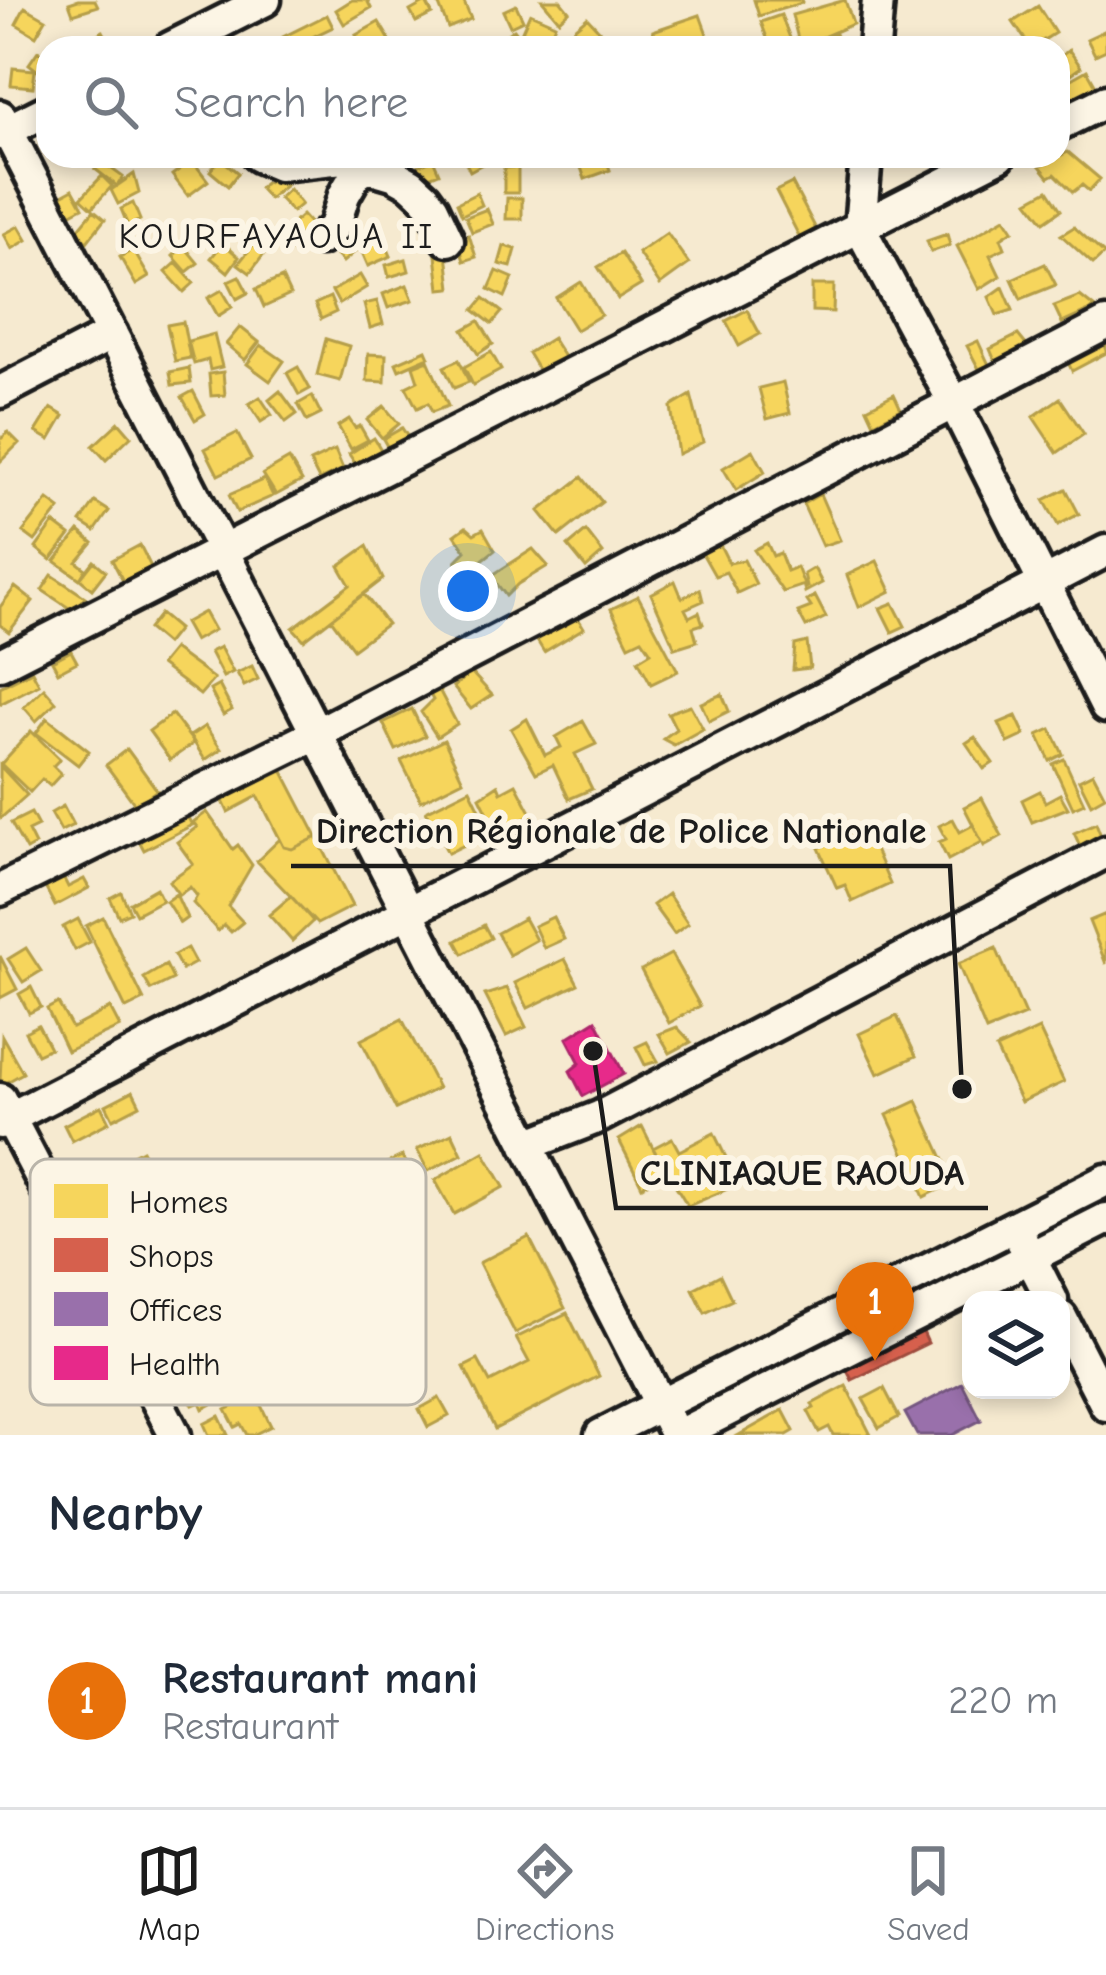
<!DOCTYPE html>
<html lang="en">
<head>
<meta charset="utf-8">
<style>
	:root { --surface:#fff; --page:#f2f2f3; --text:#1f2937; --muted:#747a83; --line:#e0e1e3; --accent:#1c1c1c }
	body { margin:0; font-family:"Comic Neue",sans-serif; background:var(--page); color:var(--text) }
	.controls { position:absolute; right:36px; bottom:36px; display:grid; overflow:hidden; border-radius:24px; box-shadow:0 6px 18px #0003 }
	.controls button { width:108px; height:108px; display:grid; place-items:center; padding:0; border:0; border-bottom:3px solid var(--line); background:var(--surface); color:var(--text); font:60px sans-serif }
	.you { position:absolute; left:468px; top:591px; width:42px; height:42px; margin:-30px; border:9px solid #fff; border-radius:50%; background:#1a73e8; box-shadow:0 0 0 18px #1a73e833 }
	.badge { display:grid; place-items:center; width:78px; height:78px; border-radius:50%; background:var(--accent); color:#fff; font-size:39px; font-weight:700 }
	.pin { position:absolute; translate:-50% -99px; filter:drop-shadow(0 3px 6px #0008) }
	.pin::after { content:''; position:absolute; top:63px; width:42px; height:36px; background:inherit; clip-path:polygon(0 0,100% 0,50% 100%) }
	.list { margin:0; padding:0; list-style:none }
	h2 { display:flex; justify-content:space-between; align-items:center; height:156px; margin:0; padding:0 48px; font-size:51px }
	h2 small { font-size:39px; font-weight:400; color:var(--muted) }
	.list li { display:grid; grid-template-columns:78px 1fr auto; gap:36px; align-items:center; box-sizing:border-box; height:216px; padding:0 48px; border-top:3px solid var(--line) }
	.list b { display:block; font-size:45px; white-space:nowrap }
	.list p { margin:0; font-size:39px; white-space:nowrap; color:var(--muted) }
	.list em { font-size:39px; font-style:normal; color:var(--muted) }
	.icon { flex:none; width:66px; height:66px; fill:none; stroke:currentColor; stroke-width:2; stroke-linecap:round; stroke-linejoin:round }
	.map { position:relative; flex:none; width:1106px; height:1435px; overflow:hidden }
	.search { position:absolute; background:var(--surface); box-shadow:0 6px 18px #0003; left:36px; right:36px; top:36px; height:132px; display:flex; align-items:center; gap:30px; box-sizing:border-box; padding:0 42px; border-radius:36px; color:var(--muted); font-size:45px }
	.sheet { height:372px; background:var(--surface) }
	nav { display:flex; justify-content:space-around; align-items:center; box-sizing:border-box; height:168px; border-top:3px solid var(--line); background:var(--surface); font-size:33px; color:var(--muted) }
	nav a { display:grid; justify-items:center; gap:6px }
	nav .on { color:var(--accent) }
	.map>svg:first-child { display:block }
</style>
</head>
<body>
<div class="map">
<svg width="1106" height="1435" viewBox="0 0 1106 1435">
	<rect width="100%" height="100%" fill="#f6ead0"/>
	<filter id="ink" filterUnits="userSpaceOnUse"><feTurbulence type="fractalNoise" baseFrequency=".00833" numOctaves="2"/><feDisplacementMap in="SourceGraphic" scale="24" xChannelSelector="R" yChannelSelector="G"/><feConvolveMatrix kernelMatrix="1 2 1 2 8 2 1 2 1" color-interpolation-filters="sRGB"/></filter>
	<g filter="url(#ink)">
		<path fill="#f6d55c" stroke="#b59e49" stroke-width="3" d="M 78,0 L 95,0 L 98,6 L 73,14 L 69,3 Z
			M 352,0 L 367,0 L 371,8 L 344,24 L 336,10 Z
			M 437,0 L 463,0 L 471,19 L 448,28 Z
			M 542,0 L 560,0 L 569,11 L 559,20 Z
			M 754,0 L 801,0 L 802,3 L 759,16 Z
			M 845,0 L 853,24 L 800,47 L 792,15 Z
			M 426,2 L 432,14 L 416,22 L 410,11 Z
			M 516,5 L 523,20 L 510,26 L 503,11 Z
			M 1038,6 L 1055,33 L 1031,48 L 1013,22 Z
			M 25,7 L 46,19 L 36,36 L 16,24 Z
			M 530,13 L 555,24 L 548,42 L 522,31 Z
			M 327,15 L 333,27 L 289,48 L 283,37 Z
			M 700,15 L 712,48 L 683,48 L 680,41 L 659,48 L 653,31 Z
			M 781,15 L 790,38 L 770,46 L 761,22 Z
			M 587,17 L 599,30 L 586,42 L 574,28 Z
			M 379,22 L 391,42 L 380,48 L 364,48 L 356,35 Z
			M 514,29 L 528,48 L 488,48 Z
			M 1106,30 L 1106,50 L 1095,55 L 1087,39 Z
			M 103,31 L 109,42 L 98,48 L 91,48 L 87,40 Z
			M 835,34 L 842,48 L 807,48 Z
			M 1069,50 L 1081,67 L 1066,78 L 1058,67 L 1058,58 Z
			M 38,51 L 48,59 L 48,79 L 29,64 Z
			M 13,68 L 35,70 L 33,87 L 11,85 Z
			M 1087,70 L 1100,93 L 1076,106 L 1064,83 Z
			M 1068,152 L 1100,179 L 1089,191 L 1082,185 L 1073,192 L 1055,174 L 1049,177 L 1040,166 Z
			M 469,156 L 494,156 L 495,157 L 470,171 L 464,159 Z
			M 577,156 L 605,156 L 610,170 L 585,179 Z
			M 220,158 L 238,173 L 228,186 L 210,171 Z
			M 433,159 L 439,173 L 424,179 L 418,166 Z
			M 192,160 L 208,181 L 188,196 L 172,175 Z
			M 101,161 L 123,177 L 117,186 L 95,169 Z
			M 518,167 L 518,193 L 504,193 L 504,168 Z
			M 134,174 L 139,193 L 118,204 L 111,190 Z
			M 277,174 L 286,185 L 269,199 L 259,188 Z
			M 102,176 L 112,186 L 92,208 L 81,198 Z
			M 792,183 L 818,233 L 802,242 L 776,191 Z
			M 73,189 L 83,207 L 60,219 L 51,201 Z
			M 289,189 L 301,204 L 292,212 L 279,198 Z
			M 1048,190 L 1061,210 L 1044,222 L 1028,201 Z
			M 477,193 L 482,205 L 462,215 L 457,203 Z
			M 507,198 L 522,198 L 522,219 L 506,219 Z
			M 133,203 L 140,220 L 128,226 L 121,209 Z
			M 487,209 L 493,224 L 472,232 L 466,217 Z
			M 94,210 L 105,219 L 87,242 L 75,233 Z
			M 302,215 L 312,226 L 300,236 L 290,226 Z
			M 1005,218 L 1013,230 L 1001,238 L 1005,248 L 990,255 L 1000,276 L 979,289 L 957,246 Z
			M 19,226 L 27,240 L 12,249 L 4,234 Z
			M 1074,227 L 1104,254 L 1093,264 L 1061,235 Z
			M 340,230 L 357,250 L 343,262 L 325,243 Z
			M 308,233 L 315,244 L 296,257 L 289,246 Z
			M 381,233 L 391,256 L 368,266 L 358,243 Z
			M 667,233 L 689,264 L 660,285 L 638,253 Z
			M 947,234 L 950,245 L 931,252 L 927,241 Z
			M 469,235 L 476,257 L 464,261 L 457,238 Z
			M 257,240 L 268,249 L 250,273 L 238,264 Z
			M 223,243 L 239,257 L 228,272 L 211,258 Z
			M 184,246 L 198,263 L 187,272 L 173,256 Z
			M 504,246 L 516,249 L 511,267 L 499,264 Z
			M 133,250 L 149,277 L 136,285 L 120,257 Z
			M 621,253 L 641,285 L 618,299 L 598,267 Z
			M 447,254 L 451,288 L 440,289 L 436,255 Z
			M 406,259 L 409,271 L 389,277 L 386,265 Z
			M 176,263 L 194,283 L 184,292 L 166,272 Z
			M 1045,264 L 1056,285 L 1021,299 L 1012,279 Z
			M 497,271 L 513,278 L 505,297 L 489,289 Z
			M 360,275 L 367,287 L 339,304 L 332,291 Z
			M 239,276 L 248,293 L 237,299 L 228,281 Z
			M 282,278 L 290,295 L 264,307 L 256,289 Z
			M 581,282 L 601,315 L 576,330 L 556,298 Z
			M 407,285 L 413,300 L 388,308 L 383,294 Z
			M 812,285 L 834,285 L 833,312 L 812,311 Z
			M 1003,287 L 1013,310 L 997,315 L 989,297 Z
			M 222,290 L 232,307 L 218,316 L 208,298 Z
			M 1080,296 L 1095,308 L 1062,323 L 1054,306 Z
			M 330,297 L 336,312 L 321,319 L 315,304 Z
			M 484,298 L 502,312 L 492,324 L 474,310 Z
			M 377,301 L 383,324 L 370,328 L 364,304 Z
			M 747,310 L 760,334 L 739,346 L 726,321 Z
			M 479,321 L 493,344 L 478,354 L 463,330 Z
			M 183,322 L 190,358 L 175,361 L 167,325 Z
			M 240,327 L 259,342 L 245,360 L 226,344 Z
			M 214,334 L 222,367 L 210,370 L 208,360 L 194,364 L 188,341 Z
			M 1018,335 L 1027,346 L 995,361 L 990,349 Z
			M 552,338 L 564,357 L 540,373 L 528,353 Z
			M 326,339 L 349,346 L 340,381 L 317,375 Z
			M 1106,339 L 1106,353 L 1072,371 L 1067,360 Z
			M 978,341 L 989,365 L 979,369 L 967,346 Z
			M 261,345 L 284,361 L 270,381 L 247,364 Z
			M 426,350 L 429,357 L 399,370 L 396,363 Z
			M 491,352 L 501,370 L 473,385 L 464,367 Z
			M 368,354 L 386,355 L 385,382 L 367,381 Z
			M 428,360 L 448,406 L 432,412 L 428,403 L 417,408 L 406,387 L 418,381 L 413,366 Z
			M 459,360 L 469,382 L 454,388 L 444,367 Z
			M 298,367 L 310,389 L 299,395 L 287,373 Z
			M 189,368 L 191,383 L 172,385 L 170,372 Z
			M 223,372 L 225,395 L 211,396 L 209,374 Z
			M 783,382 L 790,413 L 767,419 L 759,388 Z
			M 193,391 L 205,414 L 195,420 L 182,397 Z
			M 280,391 L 297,414 L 286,422 L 269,400 Z
			M 894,394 L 901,409 L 874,423 L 867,408 Z
			M 691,395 L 703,442 L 678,454 L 671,407 Z
			M 312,396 L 321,414 L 307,421 L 298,404 Z
			M 260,397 L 272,415 L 261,422 L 249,404 Z
			M 1060,398 L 1084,434 L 1057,453 L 1033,417 Z
			M 384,406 L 399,424 L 382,438 L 367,420 Z
			M 51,408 L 64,416 L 50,440 L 36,432 Z
			M 349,419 L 355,428 L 360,426 L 368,440 L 351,449 L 338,426 Z
			M 119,422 L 131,436 L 106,460 L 93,446 Z
			M 402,428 L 413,445 L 393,457 L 383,439 Z
			M 8,432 L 19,443 L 0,462 L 0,440 Z
			M 237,433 L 251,459 L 218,475 L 205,449 Z
			M 374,438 L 383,453 L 358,468 L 349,454 Z
			M 335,450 L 343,469 L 319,480 L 310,462 Z
			M 753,450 L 765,472 L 736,490 L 723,468 Z
			M 289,459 L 302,481 L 276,495 L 263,474 Z
			M 582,477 L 602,502 L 559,536 L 539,511 Z
			M 265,479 L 273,496 L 237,512 L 229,495 Z
			M 1066,489 L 1079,514 L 1058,525 L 1044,500 Z
			M 820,494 L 840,540 L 822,546 L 803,504 Z
			M 48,500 L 60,509 L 35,541 L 23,532 Z
			M 95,502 L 109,511 L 95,531 L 81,522 Z
			M 54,523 L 70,535 L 51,560 L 36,548 Z
			M 466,527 L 474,534 L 483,529 L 495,550 L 476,565 L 483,575 L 472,581 L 456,561 L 466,551 L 455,535 Z
			M 79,531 L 93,543 L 77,562 L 86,569 L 80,579 L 55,561 Z
			M 586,531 L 603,553 L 586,568 L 568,546 Z
			M 767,543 L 773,556 L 780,553 L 787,571 L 797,567 L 804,585 L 783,592 L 754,550 Z
			M 140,545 L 151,567 L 123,581 L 112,560 Z
			M 720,545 L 729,563 L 744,560 L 756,584 L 737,593 L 726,572 L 715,576 L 702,553 Z
			M 367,546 L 383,579 L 304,640 L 293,628 L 350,585 L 339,566 Z
			M 533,549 L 548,566 L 518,584 L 506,596 L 491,576 Z
			M 94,561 L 106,571 L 92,589 L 80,579 Z
			M 877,561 L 891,591 L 859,607 L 847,575 Z
			M 814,568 L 822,583 L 805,592 L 804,588 L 807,587 L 804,574 Z
			M 52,575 L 85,597 L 75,612 L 42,590 Z
			M 675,581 L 682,598 L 700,589 L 703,601 L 685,609 L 689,617 L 699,612 L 703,624 L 693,627 L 697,641 L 675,648 L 651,594 Z
			M 15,587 L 33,601 L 9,632 L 0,625 L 0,607 Z
			M 364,594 L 387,624 L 353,649 L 331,619 Z
			M 638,596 L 678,671 L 651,684 L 638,660 L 651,652 L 642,639 L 629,645 L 611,609 Z
			M 815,596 L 826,617 L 806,627 L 798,612 L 811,607 L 807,601 Z
			M 893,603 L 905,626 L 892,632 L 880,608 Z
			M 573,610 L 584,628 L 544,652 L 533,634 Z
			M 204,612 L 214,630 L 194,641 L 184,623 Z
			M 160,614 L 178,629 L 166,644 L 148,629 Z
			M 807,642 L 810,668 L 793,670 L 795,645 Z
			M 220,647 L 233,672 L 223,677 L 210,652 Z
			M 173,649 L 214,679 L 200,695 L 160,665 Z
			M 71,651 L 77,662 L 58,672 L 52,661 Z
			M 252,666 L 258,679 L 244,686 L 237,673 Z
			M 32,671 L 39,684 L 0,704 L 0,687 Z
			M 471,672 L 492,695 L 471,709 L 453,687 Z
			M 219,685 L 232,710 L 223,715 L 210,690 Z
			M 437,686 L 457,724 L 437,737 L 421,712 L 433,700 L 427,689 Z
			M 44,688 L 56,702 L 36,721 L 24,707 Z
			M 722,694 L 729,711 L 709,721 L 701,703 Z
			M 690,705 L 703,729 L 674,745 L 663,739 L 676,729 L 668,713 Z
			M 412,709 L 425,736 L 396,750 L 383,723 Z
			M 172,714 L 194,743 L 170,760 L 149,731 Z
			M 1016,716 L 1025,735 L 1008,743 L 999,723 Z
			M 47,718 L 89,751 L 78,765 L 36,733 Z
			M 527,719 L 545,755 L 561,747 L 556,737 L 583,721 L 596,744 L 575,754 L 592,789 L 569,799 L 553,765 L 536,773 L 511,729 Z
			M 205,726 L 221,749 L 205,760 L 190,736 Z
			M 1051,729 L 1063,754 L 1050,761 L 1038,735 Z
			M 31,731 L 60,759 L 53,766 L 61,774 L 50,786 L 42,779 L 30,792 L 1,764 Z
			M 975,737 L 993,763 L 984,769 L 966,743 Z
			M 444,740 L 463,780 L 421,801 L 401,761 Z
			M 127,749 L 157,790 L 136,806 L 106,765 Z
			M 1064,759 L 1084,803 L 1073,808 L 1053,764 Z
			M 0,766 L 27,795 L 1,818 L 0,817 Z
			M 280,766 L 317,837 L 292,849 L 284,847 L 258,796 L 228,812 L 221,797 Z
			M 1093,773 L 1105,796 L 1091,804 L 1079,780 Z
			M 516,784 L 532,814 L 498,834 L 480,797 L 498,785 L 501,792 Z
			M 470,789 L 491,832 L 448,853 L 426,811 Z
			M 1040,791 L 1045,802 L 1060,794 L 1068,808 L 1032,822 L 1022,800 Z
			M 982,798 L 1002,836 L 984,846 L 964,807 Z
			M 63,806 L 73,825 L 61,831 L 51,813 Z
			M 185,812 L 192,825 L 144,850 L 137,837 Z
			M 207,812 L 233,849 L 238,845 L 252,865 L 228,906 L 243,922 L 231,932 L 224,925 L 218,931 L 193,903 L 197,896 L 190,887 L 179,895 L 169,881 L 193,864 L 177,842 L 197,827 L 193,822 Z
			M 31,813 L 38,826 L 28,831 L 35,845 L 26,850 L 11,823 Z
			M 953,819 L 960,832 L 973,825 L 982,842 L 948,860 L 939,842 L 946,839 L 939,826 Z
			M 1096,823 L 1101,836 L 1080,846 L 1074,833 Z
			M 865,827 L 890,884 L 852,902 L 845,885 L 837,888 L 819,848 Z
			M 317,837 L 352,906 L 317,924 L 257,861 L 280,839 L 284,847 L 292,849 Z
			M 62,875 L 68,887 L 84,879 L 89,888 L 55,906 L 44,885 Z
			M 156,888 L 162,900 L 136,914 L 130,903 Z
			M 121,892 L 130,912 L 119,917 L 110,898 Z
			M 176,894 L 187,918 L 180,923 L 166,901 Z
			M 668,894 L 688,924 L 674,934 L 653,905 Z
			M 291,896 L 313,921 L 292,941 L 269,915 Z
			M 1106,914 L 1106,964 L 1089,921 Z
			M 103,917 L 144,1000 L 126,1009 L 86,926 Z
			M 553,917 L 564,939 L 544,948 L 534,926 Z
			M 524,918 L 536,940 L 509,955 L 497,933 Z
			M 78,919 L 90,942 L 75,950 L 63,927 Z
			M 484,925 L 491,938 L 463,954 L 456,941 Z
			M 26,948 L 41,971 L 23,982 L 8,959 Z
			M 187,948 L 195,963 L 182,970 L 174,955 Z
			M 996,948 L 1025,1015 L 986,1031 L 958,964 Z
			M 671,954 L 700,1006 L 669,1023 L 641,970 Z
			M 0,956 L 17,989 L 0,998 Z
			M 565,959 L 578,984 L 528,1008 L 515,983 Z
			M 166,965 L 173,979 L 151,990 L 144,978 Z
			M 31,987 L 41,1007 L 29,1013 L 19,994 Z
			M 507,988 L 526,1027 L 506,1036 L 485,995 Z
			M 58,1003 L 72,1028 L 110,1008 L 120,1027 L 67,1051 L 47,1009 Z
			M 897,1016 L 916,1056 L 878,1074 L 859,1034 Z
			M 402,1019 L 438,1088 L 396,1109 L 361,1040 Z
			M 38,1025 L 50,1048 L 37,1054 L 25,1032 Z
			M 677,1027 L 691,1042 L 670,1053 L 659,1034 Z
			M 1039,1029 L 1064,1082 L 1021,1102 L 996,1049 Z
			M 2,1036 L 23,1073 L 2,1085 L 0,1081 Z
			M 647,1042 L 658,1061 L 645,1065 L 636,1047 Z
			M 133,1091 L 140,1105 L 113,1119 L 106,1105 Z
			M 917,1101 L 954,1182 L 924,1197 L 887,1115 Z
			M 101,1106 L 109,1122 L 72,1141 L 64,1125 Z
			M 642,1126 L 665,1172 L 642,1186 L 619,1140 Z
			M 452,1133 L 462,1154 L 428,1171 L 417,1150 Z
			M 714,1133 L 739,1184 L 688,1206 L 653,1148 L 672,1138 L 679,1151 Z
			M 142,1150 L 172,1205 L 146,1219 L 116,1164 Z
			M 484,1152 L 504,1187 L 454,1214 L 435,1180 Z
			M 402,1156 L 408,1168 L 387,1178 L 381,1166 Z
			M 529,1237 L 565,1308 L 515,1333 L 479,1263 Z
			M 720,1275 L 732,1300 L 705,1313 L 693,1289 Z
			M 567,1313 L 599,1376 L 495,1429 L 464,1367 L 478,1360 L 490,1382 L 529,1362 L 516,1338 Z
			M 189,1358 L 202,1383 L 217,1376 L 224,1389 L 209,1397 L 212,1404 L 203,1409 L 200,1402 L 193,1405 L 174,1366 Z
			M 846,1386 L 871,1435 L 833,1435 L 829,1427 L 819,1432 L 808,1411 L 814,1408 L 812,1404 Z
			M 884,1388 L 899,1417 L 879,1428 L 863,1399 Z
			M 256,1395 L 271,1426 L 253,1435 L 247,1435 L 241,1424 L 235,1427 L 226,1410 Z
			M 439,1398 L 449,1416 L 428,1427 L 419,1409 Z
			M 783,1410 L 794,1431 L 787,1435 L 739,1435 Z
			M 219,1416 L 228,1435 L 209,1435 L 204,1424 Z"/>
		<path fill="#d6604d" stroke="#9e4c3e" stroke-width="3" d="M 922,1330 L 928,1343 L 852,1380 L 845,1367 Z"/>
		<path fill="#9970ab" stroke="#745780" stroke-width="3" d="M 962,1383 L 981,1420 L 952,1435 L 917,1435 L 905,1413 Z"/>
		<path fill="#e7298a" stroke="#aa2569" stroke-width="3" d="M 596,1020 L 624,1074 L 583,1096 L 570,1071 L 580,1063 L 567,1038 Z"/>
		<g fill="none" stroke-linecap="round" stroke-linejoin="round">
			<g stroke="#1c1c1c" stroke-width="39">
				<path id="minor" d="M 170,48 L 265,0
					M 874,48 L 878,0
					M 0,116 L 676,1435
					M 1058,125 L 1106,101
					M 0,134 L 48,110
					M 258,156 L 279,165 L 343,158 L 359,169 L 376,169 L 393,174 L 411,184 L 425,197 L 433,208 L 448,240
					M 866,156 L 860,228 L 954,403 L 1106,707
					M 321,239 L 334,227 L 344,195 L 359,169
					M 0,392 L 112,334
					M 0,664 L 999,156
					M 0,890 L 316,734 L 1106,324
					M 0,1099 L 175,1435
					M 0,1123 L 1106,551
					M 527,1145 L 599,1117 L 1106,852
					M 1022,1241 L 1052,1300
					M 1061,1317 L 1106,1405
					M 601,1435 L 1106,1180
					M 679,1435 L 1106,1219"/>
			</g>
			<use href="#minor" stroke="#fcf5e5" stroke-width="30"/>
		</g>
	</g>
	<g text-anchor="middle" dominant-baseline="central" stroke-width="12" stroke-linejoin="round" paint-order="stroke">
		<g font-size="36" letter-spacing="3" fill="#1c1c1c" stroke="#fcf5e5">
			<text x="277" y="236">KOURFAYAOUA II</text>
		</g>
	</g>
	<rect x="30" y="1159" width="396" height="246" rx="18" fill="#fcf5e5" stroke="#b9b4a9" stroke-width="3"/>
	<rect x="54" y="1184" width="54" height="34" fill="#f6d55c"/>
	<rect x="54" y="1238" width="54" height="34" fill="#d6604d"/>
	<rect x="54" y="1292" width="54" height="34" fill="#9970ab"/>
	<rect x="54" y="1346" width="54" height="34" fill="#e7298a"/>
	<g font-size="33" fill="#1c1c1c">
		<text x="129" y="1213">Homes</text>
		<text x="129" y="1267">Shops</text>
		<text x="129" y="1321">Offices</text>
		<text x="129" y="1375">Health</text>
	</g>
	<path fill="none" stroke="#1c1c1c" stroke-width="4.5" d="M962 1089L950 866H291M593 1051L616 1208H988"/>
	<g fill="#1c1c1c" stroke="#fcf5e5" stroke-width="4.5">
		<circle cx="962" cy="1089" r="12"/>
		<circle cx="593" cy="1051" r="12"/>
	</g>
	<g font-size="36" text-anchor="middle" font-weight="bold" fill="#1c1c1c" stroke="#fcf5e5" stroke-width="12" stroke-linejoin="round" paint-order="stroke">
		<text x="621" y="843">Direction Régionale de Police Nationale</text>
		<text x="802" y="1185">CLINIAQUE RAOUDA</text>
	</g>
</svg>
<div class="controls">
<button><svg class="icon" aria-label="layers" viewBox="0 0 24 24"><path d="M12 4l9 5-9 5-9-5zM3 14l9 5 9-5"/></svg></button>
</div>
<div class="you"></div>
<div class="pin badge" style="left:875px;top:1361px;background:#e8710a">1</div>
<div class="search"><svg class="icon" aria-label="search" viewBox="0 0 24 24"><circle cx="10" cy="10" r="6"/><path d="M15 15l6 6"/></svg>Search here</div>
</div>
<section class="sheet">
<h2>Nearby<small></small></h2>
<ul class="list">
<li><span class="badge" style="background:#e8710a">1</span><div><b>Restaurant mani</b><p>Restaurant</p></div><em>220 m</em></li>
</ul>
</section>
<nav>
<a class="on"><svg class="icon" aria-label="map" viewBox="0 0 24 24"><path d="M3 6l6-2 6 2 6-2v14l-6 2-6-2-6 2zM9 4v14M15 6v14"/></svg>Map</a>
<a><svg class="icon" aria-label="directions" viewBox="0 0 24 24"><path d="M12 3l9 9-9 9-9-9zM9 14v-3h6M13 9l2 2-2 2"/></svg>Directions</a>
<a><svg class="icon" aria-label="saved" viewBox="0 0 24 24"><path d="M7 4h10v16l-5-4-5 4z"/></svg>Saved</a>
</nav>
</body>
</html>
